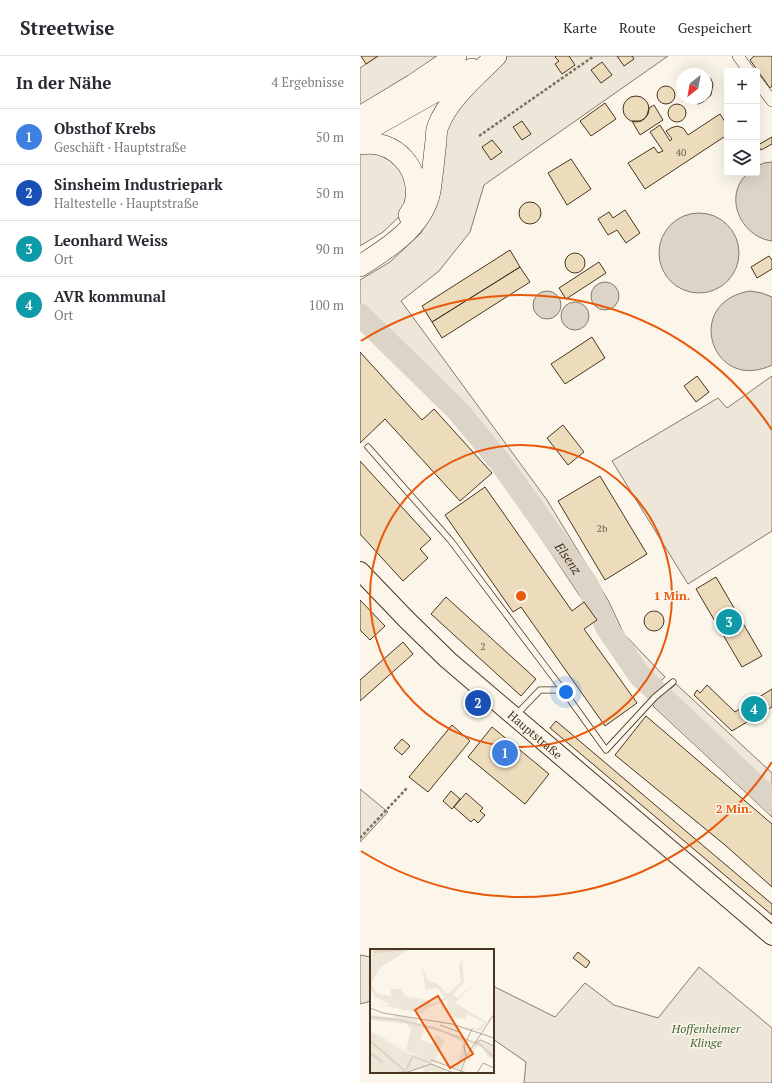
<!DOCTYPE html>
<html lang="de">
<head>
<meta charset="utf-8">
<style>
	:root { --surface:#fff; --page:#f2f2f3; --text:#2b2b33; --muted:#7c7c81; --line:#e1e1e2; --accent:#d93025 }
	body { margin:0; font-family:"PT Serif",serif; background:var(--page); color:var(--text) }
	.controls { position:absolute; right:12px; top:12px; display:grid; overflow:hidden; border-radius:4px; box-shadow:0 4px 16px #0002 }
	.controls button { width:36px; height:36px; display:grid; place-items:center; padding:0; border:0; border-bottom:1px solid var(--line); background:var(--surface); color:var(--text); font:20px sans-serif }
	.compass { position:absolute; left:316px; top:12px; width:36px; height:36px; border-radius:50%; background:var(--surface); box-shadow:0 4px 16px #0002; rotate:211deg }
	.you { position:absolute; left:206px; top:636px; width:14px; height:14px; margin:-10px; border:3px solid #fff; border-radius:50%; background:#1a73e8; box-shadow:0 0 0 6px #1a73e833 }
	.badge { display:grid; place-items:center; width:26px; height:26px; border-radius:50%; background:var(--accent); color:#fff; font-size:13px; font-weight:700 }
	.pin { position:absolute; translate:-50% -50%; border:2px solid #fff; box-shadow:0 1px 4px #0006 }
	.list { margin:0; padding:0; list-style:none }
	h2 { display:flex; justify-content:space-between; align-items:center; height:52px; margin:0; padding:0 16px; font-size:17px }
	h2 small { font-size:13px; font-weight:400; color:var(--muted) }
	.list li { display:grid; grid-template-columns:26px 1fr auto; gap:12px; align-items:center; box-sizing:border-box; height:56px; padding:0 16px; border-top:1px solid var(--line) }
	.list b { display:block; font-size:15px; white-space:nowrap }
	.list p { margin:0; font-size:13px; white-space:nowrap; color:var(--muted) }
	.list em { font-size:13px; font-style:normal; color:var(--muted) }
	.icon { flex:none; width:22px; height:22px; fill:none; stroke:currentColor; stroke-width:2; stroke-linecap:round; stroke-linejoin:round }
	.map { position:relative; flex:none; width:412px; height:1027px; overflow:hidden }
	header { display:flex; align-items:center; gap:24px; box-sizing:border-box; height:56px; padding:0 20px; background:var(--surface); border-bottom:1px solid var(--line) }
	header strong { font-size:19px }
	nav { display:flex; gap:22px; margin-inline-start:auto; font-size:14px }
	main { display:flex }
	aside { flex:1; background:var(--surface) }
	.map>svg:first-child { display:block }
</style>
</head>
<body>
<header>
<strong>Streetwise</strong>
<nav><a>Karte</a><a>Route</a><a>Gespeichert</a></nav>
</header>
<main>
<aside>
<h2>In der Nähe<small>4 Ergebnisse</small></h2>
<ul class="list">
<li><span class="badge" style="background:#3f7fe0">1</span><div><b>Obsthof Krebs</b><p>Geschäft · Hauptstraße</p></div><em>50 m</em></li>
<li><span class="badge" style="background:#1a4fb4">2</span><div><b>Sinsheim Industriepark</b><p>Haltestelle · Hauptstraße</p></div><em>50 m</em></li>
<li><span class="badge" style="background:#0f9aa8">3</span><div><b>Leonhard Weiss</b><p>Ort</p></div><em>90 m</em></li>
<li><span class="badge" style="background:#0f9aa8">4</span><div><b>AVR kommunal</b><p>Ort</p></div><em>100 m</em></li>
</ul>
</aside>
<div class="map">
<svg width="412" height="1027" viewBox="0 0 412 1027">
	<rect width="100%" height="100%" fill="#fbf6e9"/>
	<path fill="#ede6d9" stroke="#887966" d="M 18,0 L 82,0 L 0,51 L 0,12 Z
		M 146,0 L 308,0 L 124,129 L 110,176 L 79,215 L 41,245 L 187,444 L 248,544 L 264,578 L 305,621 L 291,634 L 286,635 L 239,570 L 240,564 L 228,546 L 224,546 C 180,481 138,415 87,355 C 62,326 33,300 6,272 L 0,269 L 0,224 L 30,206 L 61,177 L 72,158 L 79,101 L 92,54 Z
		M 5,95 L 28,101 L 46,114 L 49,130 L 41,159 L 23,176 L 0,190 L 0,96 Z
		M 412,320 L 412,475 L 328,528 L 252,405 L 358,342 L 367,352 Z
		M 316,628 L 412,717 L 412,761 L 293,650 Z
		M 0,733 L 28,756 L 0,786 Z
		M 0,899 L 11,901 L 11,945 L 0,948 Z
		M 339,911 L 412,972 L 412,1027 L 164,1027 L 166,1006 L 133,983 L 133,930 L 195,961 L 225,927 L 254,949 L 298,962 Z"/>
	<path fill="#dcd4c6" stroke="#887966" d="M 412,106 L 412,185 C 381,181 362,140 388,117 L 397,117 L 397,110 L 404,107 Z
		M299 197a40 40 0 1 1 80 0a40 40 0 1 1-80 0Z
		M231 240a14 14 0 1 1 28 0a14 14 0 1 1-28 0Z
		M173 249a14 14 0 1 1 28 0a14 14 0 1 1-28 0Z
		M 390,235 L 402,237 L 412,241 L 412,309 C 352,338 322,246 390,235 Z
		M201 260a14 14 0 1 1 28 0a14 14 0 1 1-28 0Z"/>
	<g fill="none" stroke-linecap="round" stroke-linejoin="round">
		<path stroke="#dcd4c6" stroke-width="23" id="s1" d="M 0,259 L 98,355 L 140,406 L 227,528 L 247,572 L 280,620 L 412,745"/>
	</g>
	<path fill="#ecdcbc" stroke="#4a3520" d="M 1,0 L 18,0 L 6,8 Z
		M 196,0 L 209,0 L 215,9 L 202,18 L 195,8 L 199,5 L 195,1 Z
		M 257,0 L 272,0 L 274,3 L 264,10 Z
		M 394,0 L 412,0 L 412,30 L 410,32 L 390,4 Z
		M 242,6 L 252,19 L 241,27 L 231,14 Z
		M 346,18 L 351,23 L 353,28 L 351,39 L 343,46 L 338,48 L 328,45 L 324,42 L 346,42 Z
		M297 39a9 9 0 1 1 18 0a9 9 0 1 1-18 0Z
		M263 53a13 13 0 1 1 26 0a13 13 0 1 1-26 0Z
		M 245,47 L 256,63 L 231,80 L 220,65 Z
		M308 57a9 9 0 1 1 18 0a9 9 0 1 1-18 0Z
		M 294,49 L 303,64 L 280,79 L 272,65 L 280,65 L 284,63 L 287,59 L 289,52 Z
		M 360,58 L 367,69 L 367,79 L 285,133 L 268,107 L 294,91 L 298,97 L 303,95 L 290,76 L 300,69 L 310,85 L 312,83 L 306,75 L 311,72 L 317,70 L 323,72 L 328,79 Z
		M 162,65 L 171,78 L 162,84 L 153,71 Z
		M 412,81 L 412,88 L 401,94 L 398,89 Z
		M 132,84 L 142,96 L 131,104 L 122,91 Z
		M 211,103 L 231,133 L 207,149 L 188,117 Z
		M159 157a11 11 0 1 1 22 0a11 11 0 1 1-22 0Z
		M 265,154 L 280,177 L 266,187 L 257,174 L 248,179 L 238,163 L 249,156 L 253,162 Z
		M 150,194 L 160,211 L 72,266 L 62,250 Z
		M205 207a10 10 0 1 1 20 0a10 10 0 1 1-20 0Z
		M 409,200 L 412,204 L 412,213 L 397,222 L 391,211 Z
		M 239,206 L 246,217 L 206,243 L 199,232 Z
		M 160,211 L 170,226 L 82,282 L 72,266 Z
		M 232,281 L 245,302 L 205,328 L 191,308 Z
		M 0,296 L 62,364 L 74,353 L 132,417 L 100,445 L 25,363 L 0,387 Z
		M 337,320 L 349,336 L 336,346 L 324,330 Z
		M 203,369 L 224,396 L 208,409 L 187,382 Z
		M 0,405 L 71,483 L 60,493 L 68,502 L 43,525 L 0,478 Z
		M 240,420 L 287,498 L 245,524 L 198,445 Z
		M 125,431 L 212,555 L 224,546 L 237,564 L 224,573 L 277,647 L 245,670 L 161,551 L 153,556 L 85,459 Z
		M 356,521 L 402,600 L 382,611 L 336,533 Z
		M 86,541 L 176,623 L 161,640 L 71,558 Z
		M 0,544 L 25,570 L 10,584 L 0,574 Z
		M284 565a10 10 0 1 1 20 0a10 10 0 1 1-20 0Z
		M 43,586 L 53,598 L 0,645 L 0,624 Z
		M 347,629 L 375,656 L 412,633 L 412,651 L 372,675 L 334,639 L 337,634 L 340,637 Z
		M 286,660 L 412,768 L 412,831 L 365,789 L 255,699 Z
		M 196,665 L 412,848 L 412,859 L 190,672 Z
		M 92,669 L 110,685 L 68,736 L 49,721 Z
		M 132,671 L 189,718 L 165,748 L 108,701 Z
		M 42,683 L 50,690 L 42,699 L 34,692 Z
		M 91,735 L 100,743 L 92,753 L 83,745 Z
		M 106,737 L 123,752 L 120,755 L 125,759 L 118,767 L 114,763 L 111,766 L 94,751 Z
		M 218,896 L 230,906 L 226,912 L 213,902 Z"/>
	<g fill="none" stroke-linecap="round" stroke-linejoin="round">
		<g stroke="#4a3520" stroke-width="7">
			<path id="lane" d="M 8,391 L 91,485 L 203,634
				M 156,659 L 180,634 L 203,634 L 246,694 L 295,641 L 313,626"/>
		</g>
		<g stroke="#4a3520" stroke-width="12">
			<path id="street" d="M 378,0 L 389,15
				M 397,25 L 412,45"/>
		</g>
		<g stroke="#4a3520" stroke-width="20">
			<g id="primary">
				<path id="s2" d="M 0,515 L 46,563 L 88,604 L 412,880"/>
			</g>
		</g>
		<g stroke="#4a3520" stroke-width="22">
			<path id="highway" d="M 0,61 L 53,29 L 96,0
				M 0,78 L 85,30 L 112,13
				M 0,88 C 35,82 63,114 55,148 C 54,152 51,156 49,159
				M 0,210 C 30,191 68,167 71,128 C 73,114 74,100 76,85 C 76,80 76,75 78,70 C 89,42 115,21 136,0"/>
		</g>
		<path stroke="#7f6f5c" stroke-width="2.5" stroke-dasharray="3 2" stroke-linecap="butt" d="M 119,80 L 234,0
			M 0,782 L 47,732"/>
		<use href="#lane" stroke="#fbf6e9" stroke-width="5.5"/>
		<use href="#street" stroke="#fbf6e9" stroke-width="11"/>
		<use href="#primary" stroke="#fbf6e9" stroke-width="18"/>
		<use href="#highway" stroke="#fbf6e9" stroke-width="21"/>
	</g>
	<g fill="none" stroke="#e8590c" stroke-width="2">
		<circle cx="161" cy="540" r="151"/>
		<path d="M412 706A301 301 0 0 1 1 795M1 285A301 301 0 0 1 412 374"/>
	</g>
	<g text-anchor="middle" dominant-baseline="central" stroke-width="3" stroke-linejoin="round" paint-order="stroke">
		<g font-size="10" fill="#725f47">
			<text x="321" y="96">40</text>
			<text x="242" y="472">2b</text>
			<text x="123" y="590">2</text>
		</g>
		<g font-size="12" fill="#4a3520" stroke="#fbf6e9">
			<text stroke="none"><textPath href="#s2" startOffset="240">Hauptstraße</textPath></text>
		</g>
		<g font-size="12" font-style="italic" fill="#436837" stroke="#fbf6e9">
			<text x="346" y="972">Hoffenheimer<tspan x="346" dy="14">Klinge</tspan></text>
		</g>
		<g font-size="13" font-style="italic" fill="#4a3520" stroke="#fbf6e9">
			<text stroke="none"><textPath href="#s1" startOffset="321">Elsenz</textPath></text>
		</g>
	</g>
	<g transform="translate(10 893)">
		<rect width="124" height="124" fill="#fbf6e9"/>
		<path d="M 2,0 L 40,0 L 11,18 L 1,34 L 6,44 L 21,47 L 21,40 L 30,40 L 35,47 L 58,51 L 60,54 L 69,53 L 75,48 L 67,39 L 56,41 L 51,16 L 58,32 L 68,35 L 77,45 L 91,33 L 89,16 L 92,10 L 94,33 L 83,46 L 87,49 L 103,36 L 85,54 L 117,73 L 110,82 L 92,77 L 108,80 L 114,73 L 97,65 L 95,70 L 81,68 L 76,63 L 78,50 L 54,61 L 53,65 L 9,55 L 22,56 L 5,48 L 0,39 ZM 0,66 L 24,69 L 25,66 L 47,70 L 47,75 L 65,78 L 55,79 L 50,90 L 62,95 L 67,86 L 75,91 L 66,109 L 76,115 L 66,111 L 62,113 L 28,98 L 0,81 L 36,101 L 41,80 L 37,75 L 1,71 ZM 66,79 L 95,90 L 96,105 L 89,120 L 85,118 L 92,102 L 92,93 ZM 0,82 L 31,101 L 75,120 L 74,124 L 61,122 L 54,124 L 53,119 L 38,123 L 0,124 ZM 110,92 L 124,98 L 124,110 L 117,107 L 112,97 L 107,97 L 93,122 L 105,95 Z" fill="#ede6d9"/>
		<path fill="none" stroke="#dcd4c6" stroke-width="2" d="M 4,3 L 36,0M 0,68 L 29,71 L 66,80 L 111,96 L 124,109M 0,92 L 35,122M 1,104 L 13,114M 36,121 L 43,107 L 61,114"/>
		<path fill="none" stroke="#b4a999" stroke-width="1" d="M 0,59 L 13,64 L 82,75 L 124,89M 70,76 L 89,83M 105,94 L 111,91 L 124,97M 96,107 L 94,97 L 102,80M 61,111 L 97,124M 13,124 L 38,123 L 61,115 L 84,124M 90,124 L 97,106 L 124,65M 107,124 L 113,114 L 124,119"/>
		<path fill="#e8590c" fill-opacity="0.15" stroke="#e8590c" stroke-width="2" d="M 68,47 L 103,105 L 80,119 L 45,61 Z"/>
		<rect width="124" height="124" fill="none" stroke="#4a3520" stroke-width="2"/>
	</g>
	<circle cx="161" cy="540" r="6" fill="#e8590c" stroke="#fbf6e9" stroke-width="2"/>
	<g font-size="12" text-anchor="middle" font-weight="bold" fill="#e8590c" stroke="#fbf6e9" stroke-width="3" stroke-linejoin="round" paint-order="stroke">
		<text x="312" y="544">1 Min.</text>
		<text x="374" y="757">2 Min.</text>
	</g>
</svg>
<div class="controls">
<button>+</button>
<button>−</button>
<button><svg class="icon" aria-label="layers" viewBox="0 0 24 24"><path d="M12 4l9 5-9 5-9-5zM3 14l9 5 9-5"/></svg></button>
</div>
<svg class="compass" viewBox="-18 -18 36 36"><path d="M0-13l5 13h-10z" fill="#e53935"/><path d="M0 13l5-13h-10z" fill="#7c7c81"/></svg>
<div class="you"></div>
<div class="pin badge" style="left:145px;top:697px;background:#3f7fe0">1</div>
<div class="pin badge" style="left:118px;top:647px;background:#1a4fb4">2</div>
<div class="pin badge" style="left:369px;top:566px;background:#0f9aa8">3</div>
<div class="pin badge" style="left:394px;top:653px;background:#0f9aa8">4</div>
</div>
</main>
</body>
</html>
